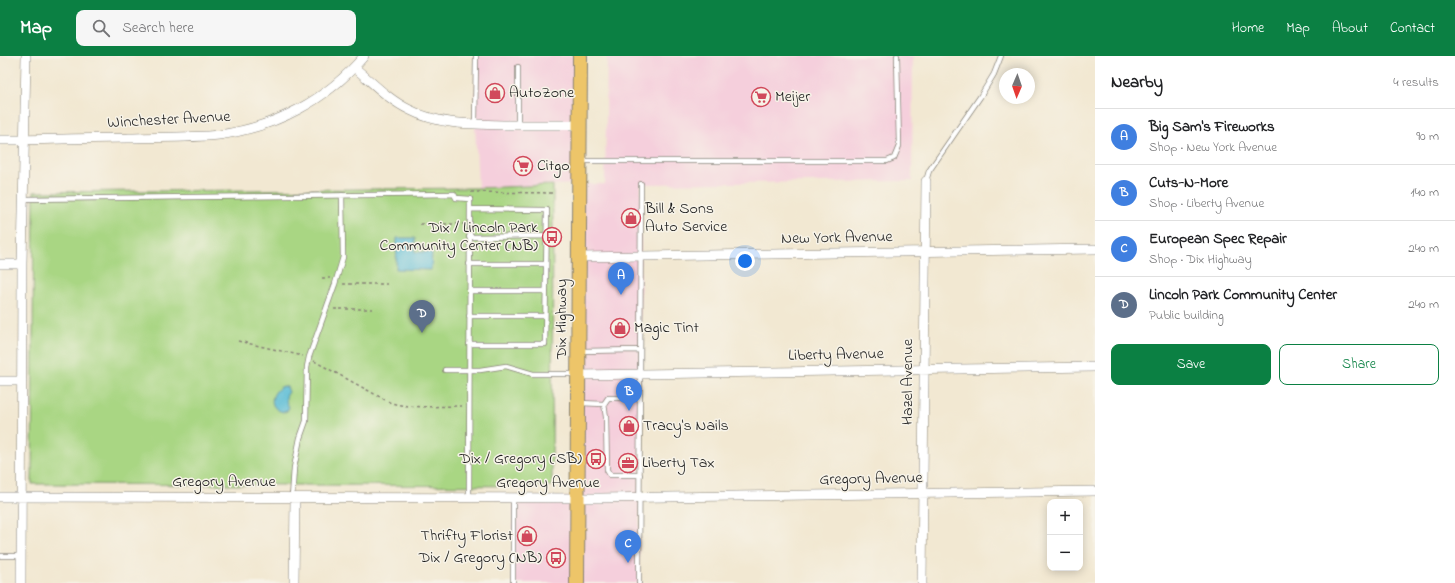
<!DOCTYPE html>
<html lang="en">
<head>
<meta charset="utf-8">
<style>
	:root { --surface:#fff; --page:#f6f6f6; --text:#202124; --muted:#757577; --line:#e0e0e0; --accent:#0b8043 }
	body { margin:0; font-family:"Indie Flower",sans-serif; background:var(--page); color:var(--text) }
	.controls { position:absolute; right:12px; bottom:12px; display:grid; overflow:hidden; border-radius:8px; box-shadow:0 2px 10px #0003 }
	.controls button { width:36px; height:36px; display:grid; place-items:center; padding:0; border:0; border-bottom:1px solid var(--line); background:var(--surface); color:var(--text); font:20px sans-serif }
	.compass { position:absolute; left:999px; top:12px; width:36px; height:36px; border-radius:50%; background:var(--surface); box-shadow:0 2px 10px #0003; rotate:182deg }
	.you { position:absolute; left:745px; top:205px; width:14px; height:14px; margin:-10px; border:3px solid #fff; border-radius:50%; background:#1a73e8; box-shadow:0 0 0 6px #1a73e833 }
	.badge { display:grid; place-items:center; width:26px; height:26px; border-radius:50%; background:var(--accent); color:#fff; font-size:13px; font-weight:700 }
	.pin { position:absolute; translate:-50% -33px; filter:drop-shadow(0 1px 2px #0008) }
	.pin::after { content:''; position:absolute; top:21px; width:14px; height:12px; background:inherit; clip-path:polygon(0 0,100% 0,50% 100%) }
	.list { margin:0; padding:0; list-style:none }
	h2 { display:flex; justify-content:space-between; align-items:center; height:52px; margin:0; padding:0 16px; font-size:17px }
	h2 small { font-size:13px; font-weight:400; color:var(--muted) }
	.list li { display:grid; grid-template-columns:26px 1fr auto; gap:12px; align-items:center; box-sizing:border-box; height:56px; padding:0 16px; border-top:1px solid var(--line) }
	.list b { display:block; font-size:15px; white-space:nowrap }
	.list p { margin:0; font-size:13px; white-space:nowrap; color:var(--muted) }
	.list em { font-size:13px; font-style:normal; color:var(--muted) }
	.actions { display:flex; gap:8px; padding:12px 16px }
	.actions a { flex:1; padding:9px 0; border:1px solid var(--accent); border-radius:8px; text-align:center; font-size:14px; color:var(--accent) }
	.actions .main { background:var(--accent); color:#fff }
	.icon { flex:none; width:22px; height:22px; fill:none; stroke:currentColor; stroke-width:2; stroke-linecap:round; stroke-linejoin:round }
	.map { position:relative; flex:none; width:1095px; height:527px; overflow:hidden }
	header { display:flex; align-items:center; gap:24px; box-sizing:border-box; height:56px; padding:0 20px; background:var(--accent); color:#fff }
	header strong { font-size:19px }
	nav { display:flex; gap:22px; margin-inline-start:auto; font-size:14px }
	.search { width:280px; height:36px; background:var(--page); display:flex; align-items:center; gap:10px; box-sizing:border-box; padding:0 14px; border-radius:8px; color:var(--muted); font-size:15px }
	main { display:flex }
	aside { flex:1; background:var(--surface) }
	.map>svg:first-child { display:block }
</style>
</head>
<body>
<header>
<strong>Map</strong>
<div class="search"><svg class="icon" aria-label="search" viewBox="0 0 24 24"><circle cx="10" cy="10" r="6"/><path d="M15 15l6 6"/></svg>Search here</div>
<nav><a>Home</a><a>Map</a><a>About</a><a>Contact</a></nav>
</header>
<main>
<div class="map">
<svg width="1095" height="527" viewBox="0 0 1095 527">
	<rect width="100%" height="100%" fill="#f7f3e8"/>
	<filter id="ink" filterUnits="userSpaceOnUse"><feTurbulence type="fractalNoise" baseFrequency=".025" numOctaves="2"/><feDisplacementMap in="SourceGraphic" scale="8" xChannelSelector="R" yChannelSelector="G"/><feConvolveMatrix kernelMatrix="1 2 1 2 8 2 1 2 1" color-interpolation-filters="sRGB"/></filter>
	<filter id="wash" filterUnits="userSpaceOnUse"><feTurbulence type="fractalNoise" baseFrequency=".012" numOctaves="4" result="noise"/><feDisplacementMap in="SourceGraphic" scale="16" xChannelSelector="R" yChannelSelector="G"/><feGaussianBlur stdDeviation="0.9" result="paint"/><feColorMatrix in="noise" values="0 0 0 0 0 0 0 0 0 0 0 0 0 0 0 0 0 1.4 0 .05"/><feComposite in="paint" operator="in"/></filter>
	<g filter="url(#wash)">
		<rect width="100%" height="100%" fill="#f2e8d2"/>
		<path fill="#f5cfdc" d="M 476,0 L 580,0 L 580,128 L 605,128 L 607,0 L 913,0 L 912,125 L 641,128 L 639,527 L 513,527 L 513,441 L 577,442 L 579,128 L 478,132 L 475,68 Z"/>
		<path fill="#a9d683" stroke="#627950" d="M 553,129 L 552,430 L 32,428 L 34,136 L 478,132 Z"/>
		<path fill="#57bbd5" stroke="#3a6c78" d="M 397,182 L 415,182 L 415,196 L 432,196 L 431,214 L 396,213 Z
			M 283,330 L 287,331 L 289,336 C 284,342 286,345 289,351 L 287,355 L 284,356 C 267,353 270,336 283,330 Z"/>
	</g>
	<g filter="url(#ink)">
		<g fill="none" stroke-linecap="round" stroke-linejoin="round">
			<g stroke="#878277" stroke-width="6">
				<path id="service" d="M 518,11 L 518,69
					M 475,68 L 476,0
					M 581,105 L 887,105 L 894,102 L 899,90 L 897,0
					M 926,125 L 929,115 L 980,41 L 994,18 L 1001,0
					M 23,143 L 454,138 L 456,142 L 470,143 L 469,441
					M 469,181 L 547,180
					M 469,208 L 546,208
					M 469,235 L 546,235
					M 469,260 L 545,260
					M 469,288 L 545,288 L 547,154 L 470,153
					M 580,295 L 640,294
					M 445,314 L 480,314 L 506,310 L 533,318 L 576,318
					M 580,347 L 604,348 L 606,361 L 607,414 L 610,419 L 640,419
					M 604,348 L 608,342 L 640,342
					M 292,442 L 294,412 L 300,382 L 306,365 L 307,311 L 309,301 L 335,228 L 343,201 L 342,139
					M 0,500 L 21,500
					M 513,527 L 513,441
					M 639,527 L 641,128"/>
			</g>
			<g stroke="#878277" stroke-width="10">
				<path id="minor" d="M 355,12 C 373,27 389,44 410,54 C 441,70 476,68 509,69 C 533,69 556,69 580,69
					M 0,84 C 42,84 85,82 128,82 C 158,81 189,82 219,79 C 276,71 327,44 364,0
					M 579,201 L 1095,193
					M 0,208 L 22,208
					M 578,319 L 1095,311
					M 0,325 L 22,325
					M 0,441 L 600,442 L 1095,435
					M 21,527 L 22,208 L 26,0
					M 294,527 L 295,442
					M 922,527 L 926,125"/>
			</g>
			<g stroke="#878277" stroke-width="16">
				<path id="primary" d="M 577,527 L 580,0"/>
			</g>
			<path stroke="#878277" stroke-width="1.5" stroke-dasharray="3 3" stroke-linecap="butt" d="M 471,136 L 555,137
				M 420,168 L 464,168
				M 322,222 L 330,222
				M 343,228 L 387,228
				M 334,253 L 376,253
				M 238,285 L 303,300
				M 314,305 L 391,347 C 414,353 439,350 463,350"/>
			<use href="#service" stroke="#fff" stroke-width="4.5"/>
			<use href="#minor" stroke="#fff" stroke-width="9"/>
			<use href="#primary" stroke="#edc569" stroke-width="14"/>
		</g>
	</g>
	<defs>
		<g id="shop-ring" transform="scale(1)"><circle r="9.5" fill="#f7f3e8" stroke="#d1495b" stroke-width="1.5"/><path d="M-5-2.5h2.3a2.7 3.5 0 0 1 5.4 0H5L5.5 6h-11ZM-1.5-2.5h3a1.5 2.3 0 0 0-3 0Z" fill="#d1495b"/></g>
		<g id="supermarket-ring" transform="scale(1)"><circle r="9.5" fill="#f7f3e8" stroke="#d1495b" stroke-width="1.5"/><path d="M-6-5.5h2.5l.6 2H6L4.5 2H-2.5L-4.4-4H-6ZM-1.5 3.2a1.3 1.3 0 1 0 .1 0ZM3 3.2a1.3 1.3 0 1 0 .1 0Z" fill="#d1495b"/></g>
		<g id="bus-ring" transform="scale(1)"><circle r="9.5" fill="#f7f3e8" stroke="#d1495b" stroke-width="1.5"/><path d="M-5-6H5V4H4V6H2V4H-2V6H-4V4H-5ZM-3.5-4V0h7V-4ZM-3.5 1.2v1.5H-2V1.2ZM2 1.2v1.5H3.5V1.2Z" fill="#d1495b"/></g>
		<g id="office-ring" transform="scale(1)"><circle r="9.5" fill="#f7f3e8" stroke="#d1495b" stroke-width="1.5"/><path d="M-6-3h4V-5.5h4V-3h4V5H-6ZM-1-4.5V-3h2v-1.5ZM-6 0V1H6V0Z" fill="#d1495b"/></g>
	</defs>
	<g fill-rule="evenodd">
		<use href="#shop-ring" x="495" y="37"/>
		<use href="#supermarket-ring" x="761" y="41"/>
		<use href="#supermarket-ring" x="523" y="110"/>
		<use href="#shop-ring" x="631" y="162"/>
		<use href="#bus-ring" x="552" y="181"/>
		<use href="#shop-ring" x="620" y="272"/>
		<use href="#shop-ring" x="629" y="370"/>
		<use href="#bus-ring" x="596" y="403"/>
		<use href="#office-ring" x="628" y="407"/>
		<use href="#shop-ring" x="527" y="480"/>
		<use href="#bus-ring" x="556" y="502"/>
	</g>
	<g text-anchor="middle" dominant-baseline="central" stroke-width="3" stroke-linejoin="round" paint-order="stroke">
		<g font-size="16" fill="#1c1c1c" stroke="#f7f3e8" text-anchor="start">
			<text x="509" y="37">AutoZone</text>
			<text x="775" y="41">Meijer</text>
			<text x="537" y="110">Citgo</text>
			<text x="645" y="153">Bill &amp; Sons<tspan x="645" dy="18">Auto Service</tspan></text>
			<text x="538" y="172" text-anchor="end">Dix / Lincoln Park<tspan x="538" dy="18">Community Center (NB)</tspan></text>
			<text x="634" y="272">Magic Tint</text>
			<text x="643" y="370">Tracy's Nails</text>
			<text x="582" y="403" text-anchor="end">Dix / Gregory (SB)</text>
			<text x="642" y="407">Liberty Tax</text>
			<text x="513" y="480" text-anchor="end">Thrifty Florist</text>
			<text x="542" y="502" text-anchor="end">Dix / Gregory (NB)</text>
		</g>
		<g font-size="16" fill="#1c1c1c" stroke="#f7f3e8">
			<text transform="translate(169 64) rotate(-3)">Winchester Avenue</text>
			<text transform="translate(837 182) rotate(-1)">New York Avenue</text>
			<text transform="translate(562 263) rotate(-90)">Dix Highway</text>
			<text transform="translate(836 299) rotate(-1)">Liberty Avenue</text>
			<text transform="translate(908 326) rotate(-90)">Hazel Avenue</text>
			<text transform="translate(871 423) rotate(-1)">Gregory Avenue</text>
			<text x="224" y="426">Gregory Avenue</text>
			<text x="548" y="427">Gregory Avenue</text>
		</g>
	</g>
</svg>
<div class="controls">
<button>+</button>
<button>−</button>
</div>
<svg class="compass" viewBox="-18 -18 36 36"><path d="M0-13l5 13h-10z" fill="#e53935"/><path d="M0 13l5-13h-10z" fill="#757577"/></svg>
<div class="you"></div>
<div class="pin badge" style="left:621px;top:239px;background:#3f7fe0">A</div>
<div class="pin badge" style="left:629px;top:355px;background:#3f7fe0">B</div>
<div class="pin badge" style="left:628px;top:507px;background:#3f7fe0">C</div>
<div class="pin badge" style="left:422px;top:277px;background:#5c6f8a">D</div>
</div>
<aside>
<h2>Nearby<small>4 results</small></h2>
<ul class="list">
<li><span class="badge" style="background:#3f7fe0">A</span><div><b>Big Sam's Fireworks</b><p>Shop · New York Avenue</p></div><em>90 m</em></li>
<li><span class="badge" style="background:#3f7fe0">B</span><div><b>Cuts-N-More</b><p>Shop · Liberty Avenue</p></div><em>140 m</em></li>
<li><span class="badge" style="background:#3f7fe0">C</span><div><b>European Spec Repair</b><p>Shop · Dix Highway</p></div><em>240 m</em></li>
<li><span class="badge" style="background:#5c6f8a">D</span><div><b>Lincoln Park Community Center</b><p>Public building</p></div><em>240 m</em></li>
</ul>
<div class="actions"><a class="main">Save</a><a>Share</a></div>
</aside>
</main>
</body>
</html>
